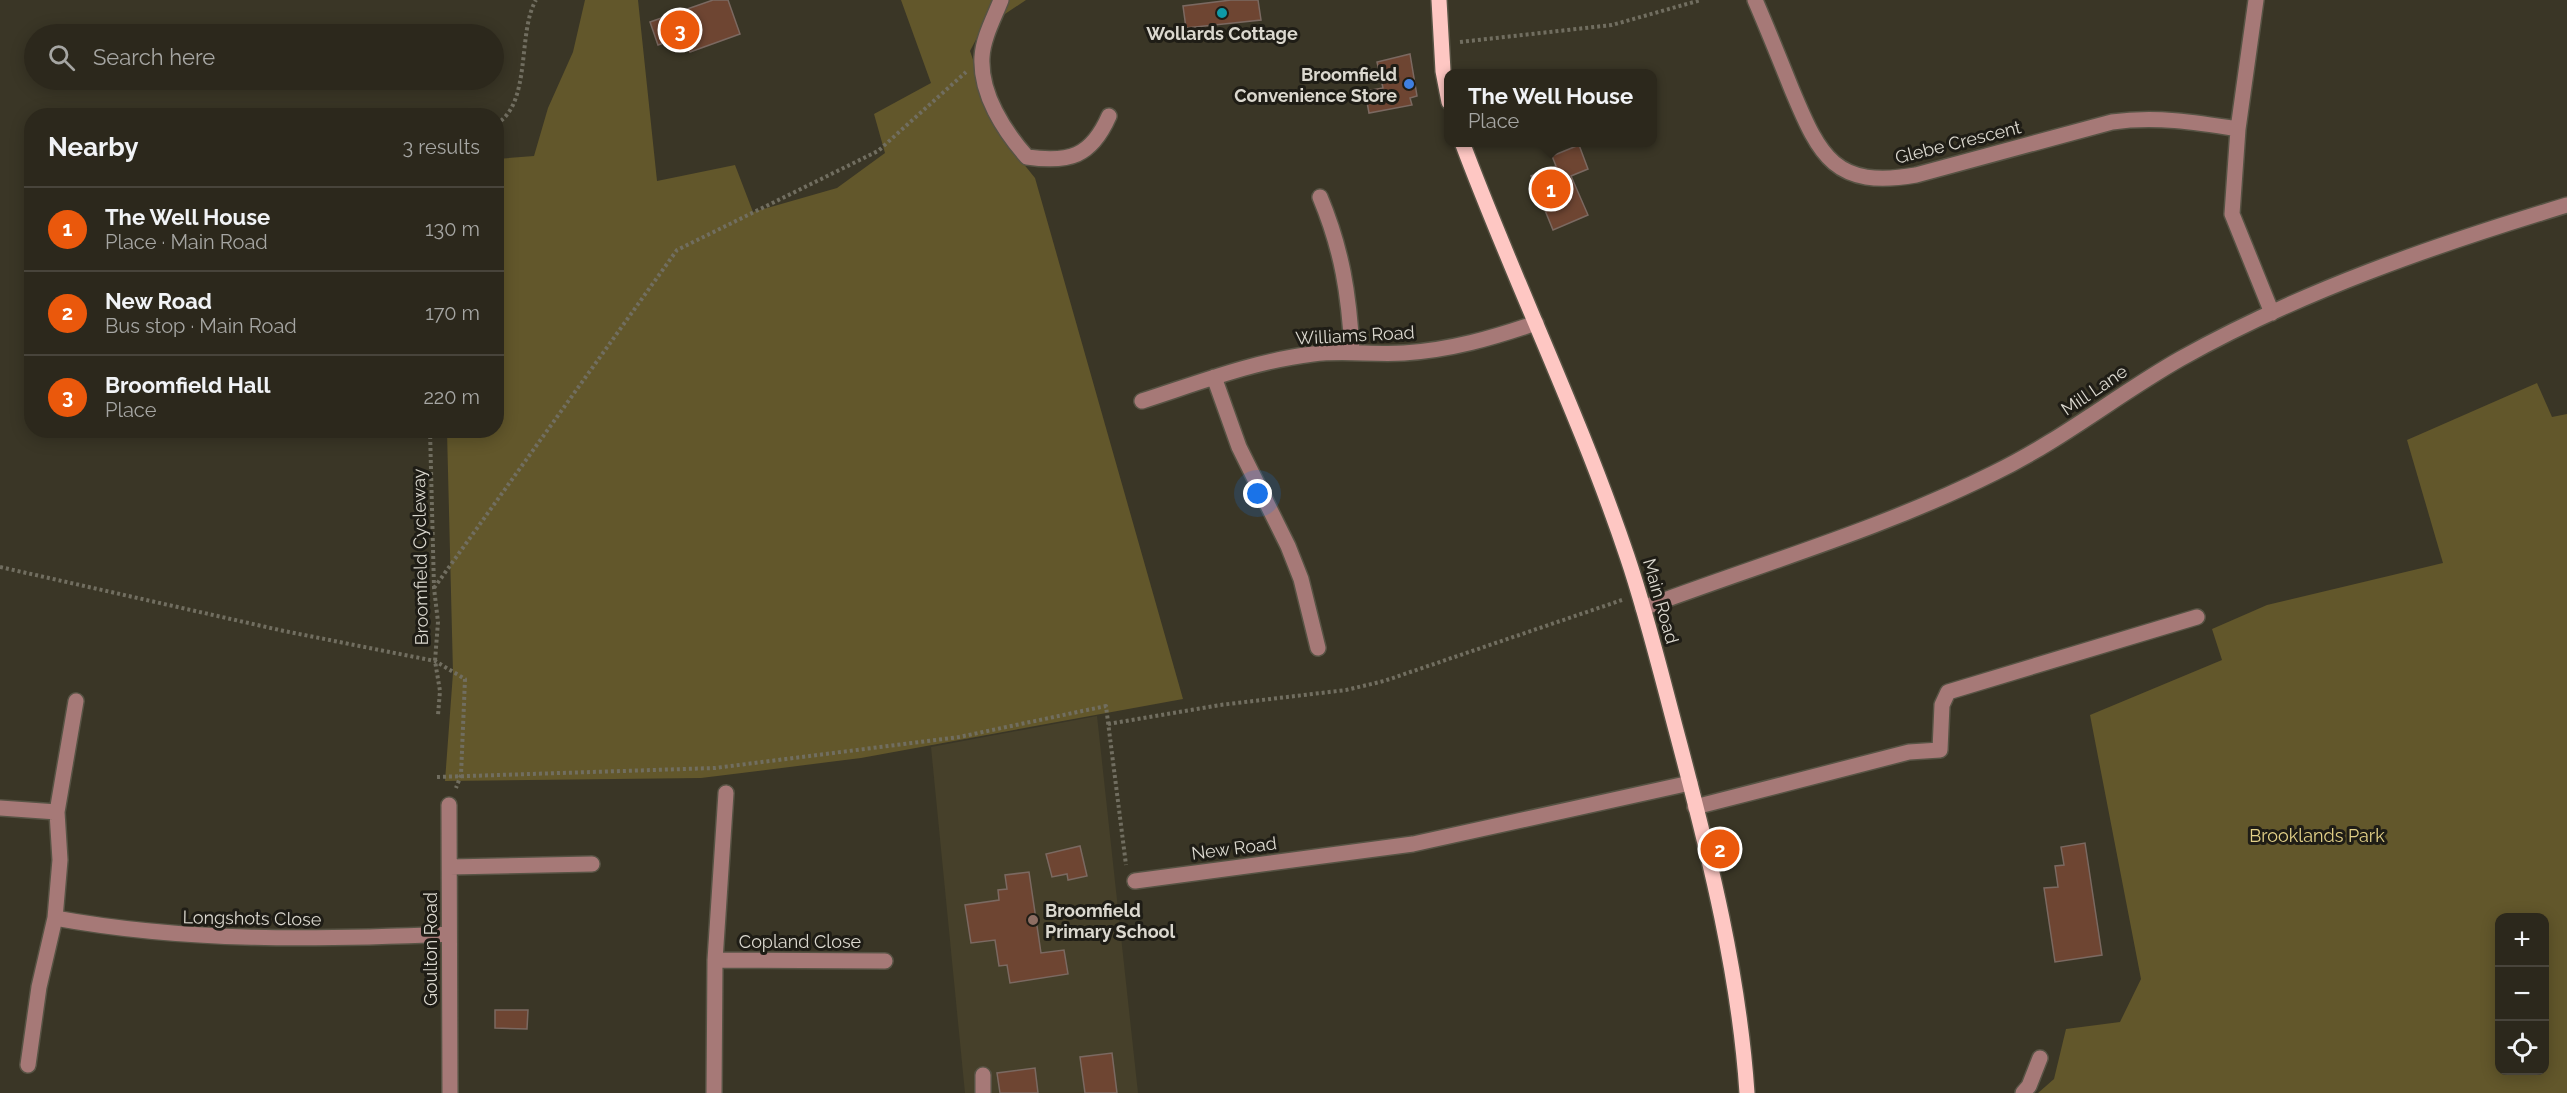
<!DOCTYPE html>
<html lang="en">
<head>
<meta charset="utf-8">
<style>
	:root { --surface:#2c281c; --page:#343025; --text:#f1f3f6; --muted:#a6a6a3; --line:#48443b; --accent:#ea580c }
	body { margin:0; font-family:Raleway,sans-serif; background:var(--page); color:var(--text) }
	.controls { position:absolute; right:18px; bottom:18px; display:grid; overflow:hidden; border-radius:12px; box-shadow:0 3px 15px #0003 }
	.controls button { width:54px; height:54px; display:grid; place-items:center; padding:0; border:0; border-bottom:2px solid var(--line); background:var(--surface); color:var(--text); font:30px sans-serif }
	.you { position:absolute; left:1258px; top:494px; width:21px; height:21px; margin:-15px; border:4px solid #fff; border-radius:50%; background:#1a73e8; box-shadow:0 0 0 9px #1a73e833 }
	.badge { display:grid; place-items:center; width:39px; height:39px; border-radius:50%; background:var(--accent); color:#fff; font-size:20px; font-weight:700 }
	.pin { position:absolute; translate:-50% -50%; border:3px solid #fff; box-shadow:0 2px 6px #0006 }
	.popup { position:absolute; left:1444px; top:69px; width:213px; height:78px; box-sizing:border-box; display:grid; place-content:center; border-radius:12px; background:var(--surface); filter:drop-shadow(0 2px 4px #0005); font-size:20px; white-space:nowrap; color:var(--muted) }
	.popup b { font-size:22px; color:var(--text) }
	.popup::after { content:''; position:absolute; left:50%; top:100%; margin-left:-12px; border:12px solid transparent; border-top-color:var(--surface) }
	.list { margin:0; padding:0; list-style:none }
	h2 { display:flex; justify-content:space-between; align-items:center; height:78px; margin:0; padding:0 24px; font-size:26px }
	h2 small { font-size:20px; font-weight:400; color:var(--muted) }
	.list li { display:grid; grid-template-columns:39px 1fr auto; gap:18px; align-items:center; box-sizing:border-box; height:84px; padding:0 24px; border-top:2px solid var(--line) }
	.list b { display:block; font-size:22px; white-space:nowrap }
	.list p { margin:0; font-size:20px; white-space:nowrap; color:var(--muted) }
	.list em { font-size:20px; font-style:normal; color:var(--muted) }
	.icon { flex:none; width:33px; height:33px; fill:none; stroke:currentColor; stroke-width:2; stroke-linecap:round; stroke-linejoin:round }
	.map { position:relative; flex:none; width:2567px; height:1093px; overflow:hidden }
	.search { position:absolute; background:var(--surface); box-shadow:0 3px 15px #0003; left:24px; top:24px; width:480px; height:66px; display:flex; align-items:center; gap:15px; box-sizing:border-box; padding:0 21px; border-radius:33px; color:var(--muted); font-size:22px }
	.panel { position:absolute; background:var(--surface); box-shadow:0 3px 15px #0003; left:24px; top:108px; width:480px; height:330px; border-radius:24px }
	.map>svg:first-child { display:block }
</style>
</head>
<body>
<div class="map">
<svg width="2567" height="1093" viewBox="0 0 2567 1093">
	<rect width="100%" height="100%" fill="#3a3626"/>
	<path fill="#46402a" d="M 1097,716 L 1138,1093 L 965,1093 L 931,747 Z"/>
	<path fill="#62572b" fill-rule="evenodd" d="M 585,0 L 638,0 L 657,181 L 735,165 L 753,212 L 837,188 L 885,153 L 874,114 L 931,83 L 901,0 L 1026,0 L 981,30 L 970,51 L 998,132 L 1035,178 L 1183,699 L 861,758 L 701,778 L 445,781 L 453,673 L 447,431 L 496,430 L 497,159 L 534,156 L 548,108 L 573,52 Z
		M 2537,383 L 2552,417 L 2567,414 L 2567,1093 L 2038,1093 L 2054,1079 L 2066,1029 L 2120,1022 L 2141,979 L 2090,715 L 2222,660 L 2212,629 L 2267,605 L 2443,563 L 2407,440 ZM 2500,918 L 2544,918 L 2544,1070 L 2500,1070 Z"/>
	<path fill="#6e4532" stroke="#7b6961" stroke-width="1.5" d="M 713,0 L 728,0 L 740,34 L 690,52 L 687,46 L 682,48 L 678,38 L 658,45 L 650,22 Z
		M 1231,0 L 1258,0 L 1261,20 L 1186,28 L 1183,6 Z
		M 1410,54 L 1417,96 L 1410,98 L 1412,105 L 1369,113 L 1365,91 L 1383,88 L 1377,62 Z
		M 1579,145 L 1588,169 L 1571,176 L 1588,215 L 1553,230 L 1531,176 L 1556,166 L 1552,156 Z
		M 2085,843 L 2102,955 L 2055,962 L 2044,888 L 2058,887 L 2055,866 L 2064,865 L 2061,847 Z
		M 1080,846 L 1087,876 L 1068,880 L 1067,874 L 1052,877 L 1046,854 Z
		M 1029,872 L 1041,953 L 1064,950 L 1068,974 L 1010,983 L 1007,965 L 999,966 L 995,940 L 971,943 L 965,905 L 999,900 L 998,890 L 1007,889 L 1005,875 Z
		M 495,1010 L 528,1010 L 527,1029 L 495,1028 Z
		M 1112,1053 L 1117,1093 L 1085,1093 L 1080,1057 Z
		M 1035,1068 L 1038,1093 L 1000,1093 L 997,1073 Z"/>
	<g fill="none" stroke-linecap="round" stroke-linejoin="round">
		<g stroke="#575344" stroke-width="18">
			<path id="minor" d="M 1001,0 C 994,18 983,38 982,57 C 980,94 1004,131 1027,157 C 1069,163 1091,157 1109,116
				M 1755,0 C 1768,30 1780,60 1792,90 C 1820,157 1835,189 1916,175 L 2112,122 C 2155,116 2195,122 2238,129
				M 2256,0 L 2238,129 L 2232,214 L 2272,313
				M 1320,197 C 1342,250 1349,294 1352,351
				M 1214,377 L 1239,447 L 1288,546 L 1301,579 L 1318,648
				M 1142,401 C 1198,383 1254,361 1313,354 C 1343,350 1373,355 1404,353 C 1451,350 1492,338 1536,323
				M 1643,608 C 1760,564 1882,529 1994,473 C 2060,441 2117,395 2180,359 C 2301,291 2435,245 2567,205
				M 449,805 L 450,1093
				M 1695,807 L 1909,752 L 1940,750 L 1942,705 L 1948,692 L 2197,617
				M 0,808 L 57,812
				M 450,867 L 592,864
				M 1135,881 L 1413,844 L 1690,783
				M 55,918 C 186,942 317,940 449,934
				M 715,960 L 885,961
				M 28,1065 L 39,987 L 55,918 L 60,860 L 57,812 L 76,701
				M 714,1093 L 715,960 L 726,793
				M 983,1093 L 983,1075
				M 2023,1093 L 2029,1086 L 2040,1058"/>
		</g>
		<g stroke="#575344" stroke-width="18">
			<path id="major" d="M 1439,0 L 1443,71 L 1449,102
				M 1462,142 C 1514,281 1580,416 1627,556 C 1648,618 1663,682 1680,745 C 1710,859 1739,974 1747,1093"/>
		</g>
		<path stroke="#716e60" stroke-width="4" stroke-dasharray="3 3" stroke-linecap="butt" d="M 1460,42 L 1612,25 L 1701,0
			M 496,124 C 532,104 517,32 536,0
			M 430,430 L 434,588 L 438,622 L 435,661 L 440,691 L 438,715
			M 0,567 L 284,631 L 435,661 L 465,679 L 461,775 L 456,788
			M 434,588 L 677,250 L 878,151 L 966,72
			M 1108,724 L 1220,705 L 1346,690 L 1384,681 L 1622,600
			M 437,777 L 715,768 L 959,737 L 1106,706 L 1126,865"/>
		<use href="#minor" stroke="#a67977" stroke-width="15"/>
		<use href="#major" stroke="#fec7c3" stroke-width="15"/>
	</g>
	<circle fill="#0f9aa8" stroke="#1f1d16" stroke-width="2" cx="1222" cy="13" r="6"/>
	<circle fill="#3f7fe0" stroke="#1f1d16" stroke-width="2" cx="1409" cy="84" r="6"/>
	<circle fill="#8d6e63" stroke="#1f1d16" stroke-width="2" cx="1033" cy="920" r="6"/>
	<g text-anchor="middle" dominant-baseline="central" stroke-width="6" stroke-linejoin="round" paint-order="stroke">
		<g font-size="18" font-weight="bold" fill="#dbd8cf" stroke="#1f1d16">
			<text x="1222" y="33">Wollards Cottage</text>
			<text x="1397" y="74" text-anchor="end">Broomfield<tspan x="1397" dy="21">Convenience Store</tspan></text>
			<text x="1045" y="910" text-anchor="start">Broomfield<tspan x="1045" dy="21">Primary School</tspan></text>
		</g>
		<g font-size="18" fill="#dbd8cf" stroke="#1f1d16">
			<text transform="translate(1958 142) rotate(-14)">Glebe Crescent</text>
			<text transform="translate(1355 335) rotate(-3)">Williams Road</text>
			<text transform="translate(2094 390) rotate(-34)">Mill Lane</text>
			<text transform="translate(420 557) rotate(-91)">Broomfield Cycleway</text>
			<text transform="translate(1661 601) rotate(74)">Main Road</text>
			<text transform="translate(1234 848) rotate(-7)">New Road</text>
			<text transform="translate(252 918) rotate(1)">Longshots Close</text>
			<text x="800" y="941">Copland Close</text>
			<text transform="translate(430 949) rotate(-90)">Goulton Road</text>
		</g>
		<g font-size="18" fill="#e3d188" stroke="#1f1d16">
			<text x="2317" y="835">Brooklands Park</text>
		</g>
	</g>
</svg>
<div class="controls">
<button>+</button>
<button>−</button>
<button><svg class="icon" aria-label="locate" viewBox="0 0 24 24"><circle cx="12" cy="12" r="6"/><path d="M12 2v4M12 18v4M2 12h4M18 12h4"/></svg></button>
</div>
<div class="you"></div>
<div class="pin badge" style="left:1551px;top:189px">1</div>
<div class="popup"><b>The Well House</b>Place</div>
<div class="pin badge" style="left:1720px;top:849px">2</div>
<div class="pin badge" style="left:680px;top:30px">3</div>
<div class="search"><svg class="icon" aria-label="search" viewBox="0 0 24 24"><circle cx="10" cy="10" r="6"/><path d="M15 15l6 6"/></svg>Search here</div>
<section class="panel">
<h2>Nearby<small>3 results</small></h2>
<ul class="list">
<li><span class="badge">1</span><div><b>The Well House</b><p>Place · Main Road</p></div><em>130 m</em></li>
<li><span class="badge">2</span><div><b>New Road</b><p>Bus stop · Main Road</p></div><em>170 m</em></li>
<li><span class="badge">3</span><div><b>Broomfield Hall</b><p>Place</p></div><em>220 m</em></li>
</ul>
</section>
</div>
</body>
</html>
